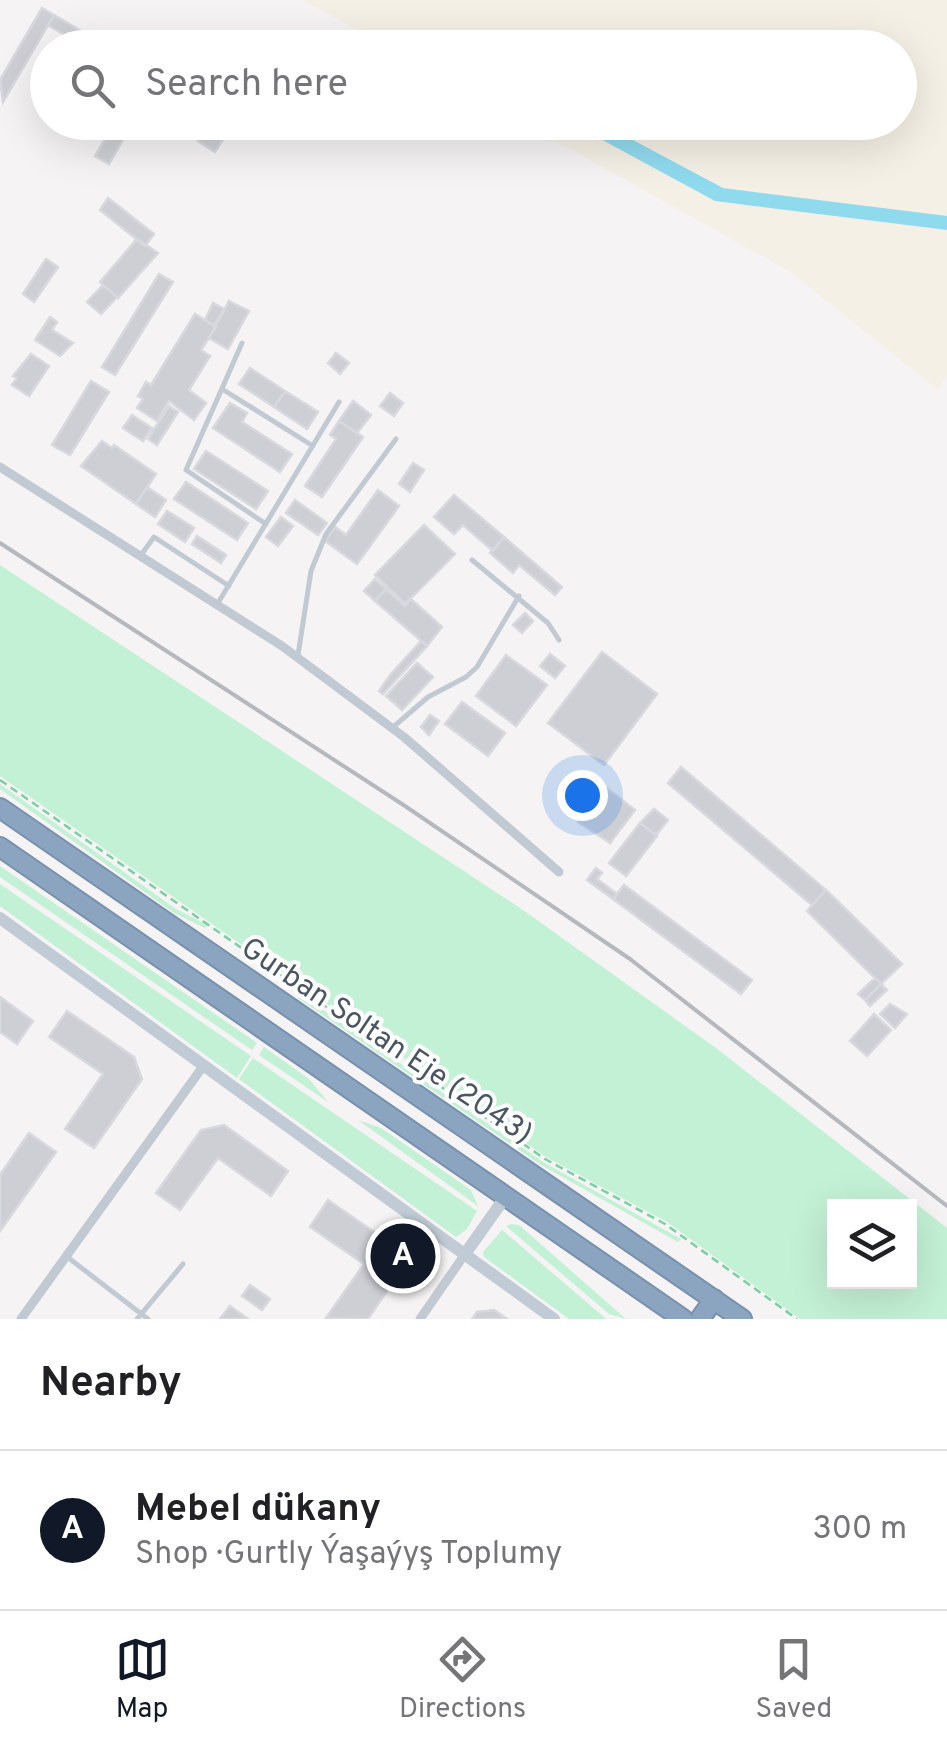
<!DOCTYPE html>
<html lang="en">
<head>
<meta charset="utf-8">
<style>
	:root { --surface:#fff; --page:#f6f6f6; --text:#202124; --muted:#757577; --line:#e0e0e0; --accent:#111827 }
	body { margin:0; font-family:Overpass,sans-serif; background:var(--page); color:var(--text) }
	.controls { position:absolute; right:30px; bottom:30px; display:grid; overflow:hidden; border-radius:0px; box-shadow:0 10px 40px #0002 }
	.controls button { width:90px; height:90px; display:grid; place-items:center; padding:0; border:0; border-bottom:2px solid var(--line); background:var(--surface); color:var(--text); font:50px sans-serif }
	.you { position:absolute; left:582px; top:795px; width:35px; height:35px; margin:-25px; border:8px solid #fff; border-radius:50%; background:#1a73e8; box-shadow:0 0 0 15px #1a73e833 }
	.badge { display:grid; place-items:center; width:65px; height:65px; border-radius:50%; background:var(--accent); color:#fff; font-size:32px; font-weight:700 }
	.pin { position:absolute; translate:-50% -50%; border:5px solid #fff; box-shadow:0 2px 10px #0006 }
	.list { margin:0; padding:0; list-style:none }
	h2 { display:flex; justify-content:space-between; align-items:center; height:130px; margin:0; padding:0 40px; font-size:42px }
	h2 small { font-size:32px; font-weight:400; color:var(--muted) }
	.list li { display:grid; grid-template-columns:65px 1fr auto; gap:30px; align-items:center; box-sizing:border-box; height:160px; padding:0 40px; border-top:2px solid var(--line) }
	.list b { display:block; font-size:38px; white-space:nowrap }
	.list p { margin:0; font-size:32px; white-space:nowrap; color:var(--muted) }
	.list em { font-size:32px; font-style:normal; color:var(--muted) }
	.icon { flex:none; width:55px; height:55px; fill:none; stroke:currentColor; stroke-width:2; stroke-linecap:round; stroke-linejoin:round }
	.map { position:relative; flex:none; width:947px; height:1319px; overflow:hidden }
	.search { position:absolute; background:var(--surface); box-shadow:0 10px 40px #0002; left:30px; right:30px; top:30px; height:110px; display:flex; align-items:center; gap:25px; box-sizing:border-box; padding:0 35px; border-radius:55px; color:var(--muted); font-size:38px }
	.sheet { height:290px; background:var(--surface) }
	nav { display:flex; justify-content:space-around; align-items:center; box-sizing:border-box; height:140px; border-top:2px solid var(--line); background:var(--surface); font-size:28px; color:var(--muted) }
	nav a { display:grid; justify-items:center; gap:5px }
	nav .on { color:var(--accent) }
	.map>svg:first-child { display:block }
</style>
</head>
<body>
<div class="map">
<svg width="947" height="1319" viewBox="0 0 947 1319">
	<rect width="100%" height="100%" fill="#f5f3f3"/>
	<path fill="#c3f1d5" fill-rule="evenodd" d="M 0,565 L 523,910 L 716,1048 L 947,1228 L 947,1319 L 800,1319 L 667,1222 L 546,1157 L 0,776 ZM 834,1206 L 910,1206 L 910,1282 L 834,1282 Z
		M 0,784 L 176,909 L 208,925 L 205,928 L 174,913 L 0,789 Z
		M 0,866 L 257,1043 L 252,1050 L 0,877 Z
		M 0,884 L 251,1056 L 237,1078 L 0,906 Z
		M 300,994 L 543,1162 L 681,1239 L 678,1242 L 541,1165 L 298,998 Z
		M 264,1047 L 309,1079 L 328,1102 L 259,1055 Z
		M 253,1058 L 477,1211 L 467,1229 L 456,1237 L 239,1079 Z
		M 358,1120 L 381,1128 L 471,1190 L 478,1206 Z
		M 511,1224 L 519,1225 L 626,1319 L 609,1314 L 506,1226 Z
		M 502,1230 L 604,1317 L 606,1319 L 569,1319 L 484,1257 L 483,1252 Z"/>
	<path fill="#f5f0e5" d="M 303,0 L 947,0 L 947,216 L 723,188 L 601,123 L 900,122 L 900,48 L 388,47 Z
		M 523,123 L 571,123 L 715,201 L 947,230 L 947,375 L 938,390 L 789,271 Z"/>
	<path fill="#90daee" d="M 571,123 L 601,123 L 723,188 L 947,216 L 947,230 L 715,201 Z"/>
	<path fill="#cdcfd5" stroke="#d7d9de" stroke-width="2.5" d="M 42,8 L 54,15 L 3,102 L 0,80 Z
		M 54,15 L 110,48 L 87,48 L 48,25 Z
		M 115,122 L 133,122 L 109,164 L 95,156 Z
		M 210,122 L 234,122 L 215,152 L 198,141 Z
		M 108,198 L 154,234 L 145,246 L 100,210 Z
		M 137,239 L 158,253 L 118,298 L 100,282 Z
		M 46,259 L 58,267 L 34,302 L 23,294 Z
		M 159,274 L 173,282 L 115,375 L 102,367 Z
		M 103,285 L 117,297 L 101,314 L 87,302 Z
		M 229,301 L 249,311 L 228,349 L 209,338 Z
		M 213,303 L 224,309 L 214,326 L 205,320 Z
		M 195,314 L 216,327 L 201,350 L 210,356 L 189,390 L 206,403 L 194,420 L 169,401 L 157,421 L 137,408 L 143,399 L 138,396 L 146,382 L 151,385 Z
		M 50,317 L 57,322 L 52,330 L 73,343 L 60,356 L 35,340 Z
		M 336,353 L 349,363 L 340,374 L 328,363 Z
		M 31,354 L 49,366 L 29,396 L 12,385 L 17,378 L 13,376 Z
		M 250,368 L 285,391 L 274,407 L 239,384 Z
		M 91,381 L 109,392 L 70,455 L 52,445 Z
		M 285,391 L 318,412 L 307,429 L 274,407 Z
		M 390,393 L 403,403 L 394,416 L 380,406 Z
		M 353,401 L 371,415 L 357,433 L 339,421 Z
		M 230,403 L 247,413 L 242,422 L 292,454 L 280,472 L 213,428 Z
		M 169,406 L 178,412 L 157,445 L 148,439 Z
		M 132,415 L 152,428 L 143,441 L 123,428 Z
		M 339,421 L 363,437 L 322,497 L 305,486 L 336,439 L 330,435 Z
		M 102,441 L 112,448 L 114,445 L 156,474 L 136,504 L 81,466 Z
		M 206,451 L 268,491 L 256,509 L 194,469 Z
		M 413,463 L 424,470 L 410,492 L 399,484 Z
		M 186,482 L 248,523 L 237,540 L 174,499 Z
		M 147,487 L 166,500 L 155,517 L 136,504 Z
		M 378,490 L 399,506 L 357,564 L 325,541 L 335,527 L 346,535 Z
		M 454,495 L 504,537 L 493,551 L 463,525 L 454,534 L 434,517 Z
		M 295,500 L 327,523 L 318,535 L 286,513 Z
		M 167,511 L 194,528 L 185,542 L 158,524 Z
		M 281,517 L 293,526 L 278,546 L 266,537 Z
		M 424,525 L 455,554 L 405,604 L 375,575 Z
		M 197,536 L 226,555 L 221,563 L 192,544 Z
		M 504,537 L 562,587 L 555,595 L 519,565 L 513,573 L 490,553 Z
		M 375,579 L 386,589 L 375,601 L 364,591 Z
		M 386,589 L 405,606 L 411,599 L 442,627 L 427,646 L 375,601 Z
		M 525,613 L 533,621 L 522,633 L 513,625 Z
		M 421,641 L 427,646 L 383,694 L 379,691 L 391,674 Z
		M 602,652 L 657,694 L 604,765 L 548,723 Z
		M 550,654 L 565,666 L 555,678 L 540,666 Z
		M 506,655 L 547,685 L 516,726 L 476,696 Z
		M 417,663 L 433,677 L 402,710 L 386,696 Z
		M 462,702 L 505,733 L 488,756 L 445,724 Z
		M 430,715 L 439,721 L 429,735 L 421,727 Z
		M 681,767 L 826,890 L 812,905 L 668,783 Z
		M 605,787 L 635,810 L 610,843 L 578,822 Z
		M 654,809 L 668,820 L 656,835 L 640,823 Z
		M 640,823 L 657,836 L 626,876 L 609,863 Z
		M 596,868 L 602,873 L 597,879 L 617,894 L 613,899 L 587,880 Z
		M 624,885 L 752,980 L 741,994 L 613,899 Z
		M 826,890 L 902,964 L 881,984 L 807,911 Z
		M 875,978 L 881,984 L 865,1000 L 858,994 Z
		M 881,984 L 887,990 L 870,1006 L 865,1000 Z
		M 0,997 L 33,1021 L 17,1044 L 0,1032 Z
		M 890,1004 L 907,1014 L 895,1028 L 880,1014 Z
		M 67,1011 L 134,1057 L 142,1079 L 94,1148 L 65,1129 L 103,1074 L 49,1037 Z
		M 874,1014 L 891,1030 L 867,1056 L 850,1041 Z
		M 224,1125 L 288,1171 L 271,1196 L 218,1158 L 180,1210 L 156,1193 L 201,1130 Z
		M 29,1133 L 56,1152 L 0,1231 L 0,1175 Z
		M 328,1200 L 396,1247 L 405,1265 L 368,1319 L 326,1318 L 364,1264 L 310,1227 Z
		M 250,1285 L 270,1299 L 262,1310 L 242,1296 Z
		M 230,1306 L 248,1319 L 220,1319 Z
		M 494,1310 L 507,1319 L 472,1319 L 477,1312 Z"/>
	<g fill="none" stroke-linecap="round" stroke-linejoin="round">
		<g stroke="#7690ad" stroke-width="22">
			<path id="highway" d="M 0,808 L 742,1319
				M 0,847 L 683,1319
				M 700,1319 L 714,1299"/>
		</g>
		<path stroke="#7ad0a6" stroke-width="2.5" stroke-dasharray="8 5" stroke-linecap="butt" d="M 0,780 L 545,1159 L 665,1224 L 797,1319"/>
		<path stroke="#c1cad2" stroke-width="5" d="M 242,343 L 186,470 L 266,524
			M 222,389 L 313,446
			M 141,555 L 154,537 L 229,586
			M 472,560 L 548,623 L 559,640
			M 218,603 L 339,402
			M 298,655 L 311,571 L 326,534 L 396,439
			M 392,728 L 428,697 L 466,677 L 477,667 L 519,596
			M 66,1256 L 148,1319
			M 137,1319 L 183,1264"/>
		<path stroke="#c1cad2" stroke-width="9" d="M 0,467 L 282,646 L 404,737 L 559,872
			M 21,1319 L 204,1065
			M 420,1319 L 465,1254"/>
		<path stroke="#c1cbd6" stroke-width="12" d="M 0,918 L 554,1319
			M 465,1254 L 506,1196"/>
		<use href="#highway" stroke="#8ba5c1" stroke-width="18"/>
		<path stroke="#b5b8bd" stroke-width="4" d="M 0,543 L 402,804 L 630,959 L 947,1206"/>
	</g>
	<g text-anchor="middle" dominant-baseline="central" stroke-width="8" stroke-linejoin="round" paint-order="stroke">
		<g font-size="30" fill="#4a5661" stroke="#fff">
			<text transform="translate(386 1042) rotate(34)">Gurban Soltan Eje (2043)</text>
		</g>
	</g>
</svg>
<div class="controls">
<button><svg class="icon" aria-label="layers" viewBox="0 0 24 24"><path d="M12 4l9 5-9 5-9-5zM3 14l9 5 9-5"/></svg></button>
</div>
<div class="you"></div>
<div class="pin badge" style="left:403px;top:1256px">A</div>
<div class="search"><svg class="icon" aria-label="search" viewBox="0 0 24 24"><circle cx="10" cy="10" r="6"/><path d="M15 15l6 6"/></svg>Search here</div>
</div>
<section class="sheet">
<h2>Nearby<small></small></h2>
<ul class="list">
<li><span class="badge">A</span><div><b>Mebel dükany</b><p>Shop · Gurtly Ýaşaýyş Toplumy</p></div><em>300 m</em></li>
</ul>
</section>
<nav>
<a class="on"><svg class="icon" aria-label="map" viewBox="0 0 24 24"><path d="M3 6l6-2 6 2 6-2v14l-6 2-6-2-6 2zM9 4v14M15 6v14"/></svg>Map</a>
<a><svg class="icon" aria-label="directions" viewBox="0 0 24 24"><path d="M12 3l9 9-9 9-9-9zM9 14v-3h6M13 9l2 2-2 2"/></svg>Directions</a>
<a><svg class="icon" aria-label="saved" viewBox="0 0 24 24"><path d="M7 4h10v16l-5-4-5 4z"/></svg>Saved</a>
</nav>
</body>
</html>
